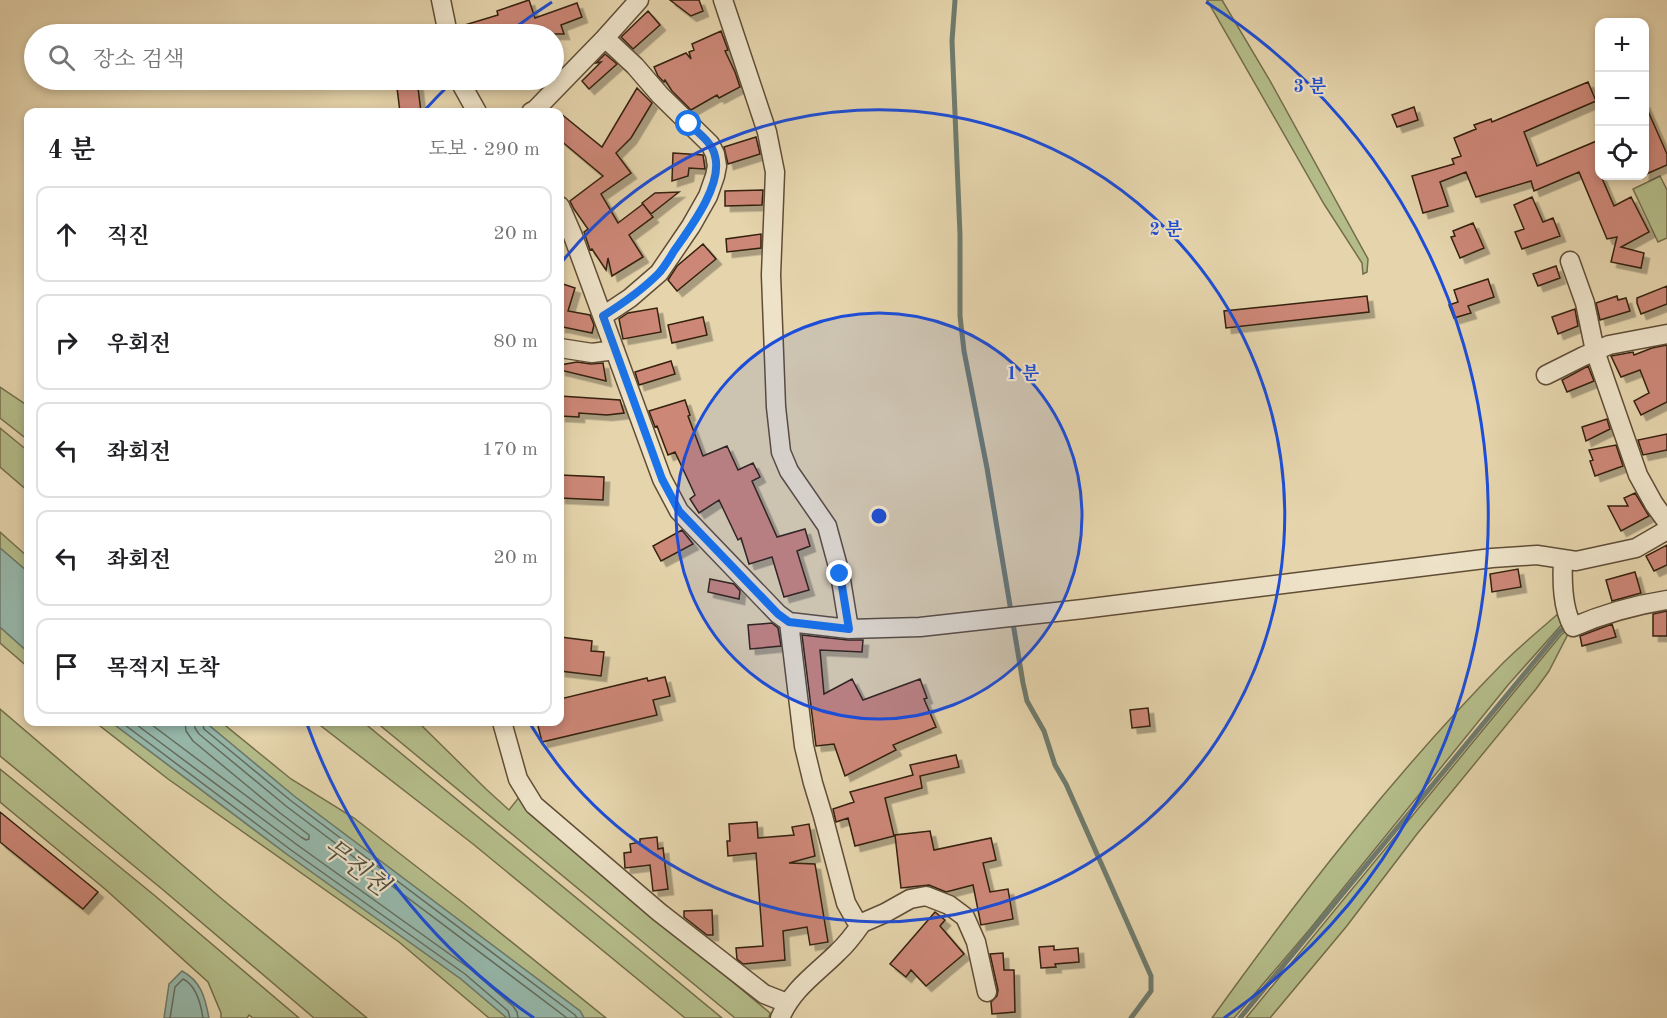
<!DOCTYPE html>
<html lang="ko">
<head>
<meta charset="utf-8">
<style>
	:root { --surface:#fff; --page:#f6f6f6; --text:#202124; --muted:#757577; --line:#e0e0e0 }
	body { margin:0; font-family:"Old Standard TT","Noto Serif KR",serif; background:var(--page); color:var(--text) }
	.controls { position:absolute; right:18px; top:18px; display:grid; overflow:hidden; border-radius:12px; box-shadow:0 3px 9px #0003 }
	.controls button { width:54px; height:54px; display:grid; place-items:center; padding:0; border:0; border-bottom:2px solid var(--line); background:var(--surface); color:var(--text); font:30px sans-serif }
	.stop { position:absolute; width:18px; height:18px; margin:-14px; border:4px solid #1a73e8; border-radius:50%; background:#fff }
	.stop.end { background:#1a73e8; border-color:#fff; box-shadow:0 2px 6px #0008 }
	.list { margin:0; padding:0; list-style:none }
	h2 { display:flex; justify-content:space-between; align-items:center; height:78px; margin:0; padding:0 24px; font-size:26px }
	h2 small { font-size:20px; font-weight:400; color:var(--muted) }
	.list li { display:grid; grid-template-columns:39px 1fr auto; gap:18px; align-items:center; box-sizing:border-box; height:96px; margin:0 12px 12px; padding:0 12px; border:2px solid var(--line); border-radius:12px }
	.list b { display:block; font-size:22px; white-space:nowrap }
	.list em { font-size:20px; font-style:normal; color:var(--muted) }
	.icon { flex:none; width:33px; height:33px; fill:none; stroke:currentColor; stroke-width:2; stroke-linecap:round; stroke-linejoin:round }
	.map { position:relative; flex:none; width:1667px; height:1018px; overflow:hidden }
	.search { position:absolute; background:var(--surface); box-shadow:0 3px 9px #0003; left:24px; top:24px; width:540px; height:66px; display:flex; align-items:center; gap:15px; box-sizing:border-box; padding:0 21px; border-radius:33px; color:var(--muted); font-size:22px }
	.panel { position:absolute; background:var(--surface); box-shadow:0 3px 9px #0003; left:24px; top:108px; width:540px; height:618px; border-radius:12px }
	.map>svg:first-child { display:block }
</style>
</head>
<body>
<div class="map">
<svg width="1667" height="1018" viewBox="0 0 1667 1018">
	<defs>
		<filter id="shadow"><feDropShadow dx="5.5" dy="5.5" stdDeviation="0" flood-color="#0004"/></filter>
	</defs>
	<rect width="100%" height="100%" fill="#e5d4ac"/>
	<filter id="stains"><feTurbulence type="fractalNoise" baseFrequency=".00333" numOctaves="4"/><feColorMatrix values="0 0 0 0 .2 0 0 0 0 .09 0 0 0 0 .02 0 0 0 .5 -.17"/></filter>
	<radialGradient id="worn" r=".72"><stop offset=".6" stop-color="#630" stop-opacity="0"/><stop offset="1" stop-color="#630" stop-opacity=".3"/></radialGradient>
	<path fill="#b4bd8a" stroke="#746e4c" stroke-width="1.5" d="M 1207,0 L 1222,0 L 1269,79 L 1368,259 L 1367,272 L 1363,274 L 1362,263 L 1324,204 Z
		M 1660,176 L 1667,190 L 1667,238 L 1658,242 L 1633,189 Z
		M 0,387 L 28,406 L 28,440 L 0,418 Z
		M 0,428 L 28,451 L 28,491 L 0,467 Z
		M 0,532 L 28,557 L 28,572 L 0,548 Z
		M 1560,612 L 1564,622 L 1508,685 L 1310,929 L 1234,1018 L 1212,1018 C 1301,894 1395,773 1503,663 C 1521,645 1541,629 1560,612 Z
		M 0,627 L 28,652 L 28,667 L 0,643 Z
		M 1566,631 L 1568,634 L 1549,671 L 1536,689 L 1417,834 L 1346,927 L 1270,1018 L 1246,1018 L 1561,635 Z
		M 0,709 L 222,899 L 367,1018 L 314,1018 L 162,889 L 0,756 Z
		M 95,722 L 111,722 L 288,855 L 461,979 L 507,1018 L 489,1018 L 399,942 L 168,779 Z
		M 205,722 L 221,722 L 291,779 L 354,818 L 462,902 L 606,1018 L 584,1018 L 580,1011 L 294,796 Z
		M 316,722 L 363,722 L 722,1018 L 685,1018 L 473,844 Z
		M 376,722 L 418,722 L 486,789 L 509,810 L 520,796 L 604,875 L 770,1013 L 769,1018 L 735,1018 Z
		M 0,769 L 154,895 L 299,1018 L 253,1018 L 249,1015 L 247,1018 L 221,1018 L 221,1013 L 208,982 L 105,889 L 0,802 Z"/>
	<path fill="#96b8ab" stroke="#6f7b6d" stroke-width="1.5" d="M 0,548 L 28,572 L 28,652 L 0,627 Z
		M 111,722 L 205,722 L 294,796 L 580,1011 L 584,1018 L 507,1018 L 461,979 L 288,855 Z
		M 182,971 C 201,981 205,997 209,1018 L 164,1018 L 169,984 Z"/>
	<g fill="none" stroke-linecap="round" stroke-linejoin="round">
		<path stroke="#656c5d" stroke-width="1.5" d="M 121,722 L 291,850 L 465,974 L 508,1011 L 510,1018
			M 133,722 L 296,844 L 469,968 L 513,1006 L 517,1012 L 518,1018
			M 148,722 L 301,837 L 306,840 L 309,839 L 309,835 L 280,813 L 193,741 L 186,731 L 185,722
			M 194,722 L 195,728 L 199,734 L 286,806 L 567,1018
			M 202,722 L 204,729 L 290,800 L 575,1015 L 577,1018
			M 170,1018 L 175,987 L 183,979 C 196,985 201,1005 203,1018"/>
		<path stroke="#6f7b6d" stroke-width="5" d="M 955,0 L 952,41 L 960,235 L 960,316 L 964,351 L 987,468 L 1023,683 L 1027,701 L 1044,731 L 1055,765 L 1066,784 L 1151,976 L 1151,991 L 1131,1018
			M 1240,1018 L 1559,632 L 1568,625"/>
	</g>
	<path fill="#cc8777" stroke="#34200f" stroke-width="1.5" filter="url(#shadow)" d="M 529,0 L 535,18 L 577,3 L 582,17 L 561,25 L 564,34 L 459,34 L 458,27 L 498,15 L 497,11 Z
		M 670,0 L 699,0 L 703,11 L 691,16 Z
		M 648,11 L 660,25 L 633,49 L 621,37 Z
		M 721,31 L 728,50 L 725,51 L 735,72 L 740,87 L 719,98 L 717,95 L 691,110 L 672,91 L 665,80 L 664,82 L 658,76 L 654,67 L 686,53 L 691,59 L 689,52 L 694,50 L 692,44 Z
		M 605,54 L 617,64 L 589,89 L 582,81 L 601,62 L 596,63 Z
		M 396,80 L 417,80 L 421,112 L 400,112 Z
		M 1588,82 L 1596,101 L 1524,132 L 1537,166 L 1599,140 L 1599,176 L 1601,176 L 1614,206 L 1631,197 L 1649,232 L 1621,247 L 1644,253 L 1641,268 L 1611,262 L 1617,237 L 1607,239 L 1579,172 L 1534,191 L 1531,181 L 1476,197 L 1466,172 L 1440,182 L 1448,206 L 1423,213 L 1412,176 L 1454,164 L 1452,159 L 1461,156 L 1454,138 L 1476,129 L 1474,125 L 1491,119 L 1492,122 Z
		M 637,88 L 652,103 L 631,138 L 616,153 L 631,173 L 601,194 L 618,223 L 643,204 L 653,217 L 629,235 L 643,257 L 612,276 L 608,258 L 606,270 L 592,249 L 590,250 L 584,232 L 588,229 L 574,209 L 570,201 L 603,176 L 560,140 L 560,113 L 602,147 Z
		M 1644,102 L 1667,154 L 1667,165 L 1644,175 Z
		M 1414,107 L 1418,120 L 1397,127 L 1392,115 Z
		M 756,137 L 760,154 L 728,164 L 724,147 Z
		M 673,153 L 703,155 L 705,169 L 689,168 L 688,176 L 672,181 Z
		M 763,190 L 762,205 L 725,206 L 725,191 Z
		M 679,192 L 651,214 L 642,203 L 655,193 Z
		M 1532,197 L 1543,222 L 1553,218 L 1560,236 L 1522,249 L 1515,232 L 1524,229 L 1514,205 Z
		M 1473,223 L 1484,248 L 1460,258 L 1451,237 L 1455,236 L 1453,231 Z
		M 761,234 L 761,248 L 727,252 L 726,239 Z
		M 703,244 L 716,259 L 677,291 L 668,280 L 677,266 Z
		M 1556,266 L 1560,278 L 1538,286 L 1533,274 Z
		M 1488,279 L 1494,297 L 1468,306 L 1471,313 L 1454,318 L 1449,305 L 1458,302 L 1454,290 Z
		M 560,283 L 575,288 L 568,311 L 590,315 L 594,325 L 592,333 L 563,327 L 560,327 Z
		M 1667,286 L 1667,304 L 1641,314 L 1637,303 L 1637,298 Z
		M 1367,296 L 1369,312 L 1226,328 L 1224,311 Z
		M 1617,296 L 1618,300 L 1626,298 L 1630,311 L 1600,320 L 1596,303 Z
		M 657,308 L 661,332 L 623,339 L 619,319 L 628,313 Z
		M 1575,309 L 1578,326 L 1558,334 L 1552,317 Z
		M 703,317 L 707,335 L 672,343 L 668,325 Z
		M 1667,345 L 1667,402 L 1641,415 L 1634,401 L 1649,393 L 1640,370 L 1621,377 L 1611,356 L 1633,352 L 1634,355 L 1652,348 Z
		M 671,361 L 675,374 L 639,385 L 635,372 Z
		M 577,362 L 591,364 L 603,363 L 606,381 L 560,370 L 560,365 Z
		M 1588,366 L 1594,381 L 1567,392 L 1562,380 Z
		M 560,396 L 620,400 L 624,413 L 607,415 L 579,413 L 579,417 L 560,416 Z
		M 685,400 L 690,415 L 688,416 L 703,456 L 727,446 L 738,470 L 753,463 L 760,477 L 752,481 L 777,537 L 805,529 L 810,546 L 797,551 L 809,590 L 784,597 L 772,557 L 749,564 L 741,538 L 738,540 L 719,500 L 699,513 L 690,499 L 695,495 L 675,452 L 668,455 L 657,426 L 655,427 L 649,411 Z
		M 1607,419 L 1610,429 L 1586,441 L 1582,427 Z
		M 1667,434 L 1667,450 L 1643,455 L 1638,440 Z
		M 1616,445 L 1623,466 L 1595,476 L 1590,461 L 1593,460 L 1589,450 Z
		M 560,475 L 604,477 L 603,500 L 560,498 Z
		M 1635,493 L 1649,516 L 1621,531 L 1608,506 L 1628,506 L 1624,498 Z
		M 682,530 L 693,544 L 661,561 L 653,546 Z
		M 1667,545 L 1667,565 L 1654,571 L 1646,556 Z
		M 1518,569 L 1521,587 L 1492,592 L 1490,574 Z
		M 1635,572 L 1641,593 L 1612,601 L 1606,580 Z
		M 710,579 L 734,584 L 740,591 L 739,599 L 708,592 Z
		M 1667,611 L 1667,636 L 1653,636 L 1653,614 Z
		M 772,623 L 778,628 L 781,646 L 750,649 L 748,625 Z
		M 1612,624 L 1616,637 L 1582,646 L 1580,636 Z
		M 802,635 L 848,640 L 863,640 L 862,652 L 820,650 L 824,694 L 852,679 L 863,700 L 920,679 L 927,698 L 924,699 L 936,727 L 893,745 L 896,750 L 845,776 L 834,744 L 816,746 Z
		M 560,637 L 592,641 L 591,651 L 604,652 L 601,676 L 560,671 Z
		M 665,677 L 670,696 L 653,700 L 657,715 L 542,742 L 537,722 L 560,722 L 560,699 L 647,678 L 648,681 Z
		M 1148,708 L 1150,726 L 1132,728 L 1130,710 Z
		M 956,755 L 959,767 L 920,776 L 922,788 L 885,798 L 894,836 L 855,846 L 848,818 L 836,822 L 833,809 L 854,802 L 850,792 L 913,775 L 910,765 Z
		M 0,812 L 98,892 L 83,909 L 0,842 Z
		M 757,822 L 758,838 L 794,835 L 792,827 L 809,824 L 815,856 L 789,863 L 815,864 L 828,942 L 810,945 L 807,927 L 783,931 L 785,960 L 743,964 L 737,959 L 736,948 L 763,946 L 756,853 L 728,856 L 727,841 L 730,841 L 729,824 Z
		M 930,831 L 934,850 L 991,838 L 996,860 L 983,863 L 990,892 L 1008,889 L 1013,919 L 981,925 L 973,885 L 946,892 L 929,885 L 901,888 L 895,835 Z
		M 657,837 L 658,849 L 663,848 L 668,889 L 653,891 L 650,865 L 625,868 L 624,853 L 631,852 L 630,844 L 640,842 L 640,839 Z
		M 712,910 L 713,935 L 707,935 L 684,917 L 684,911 Z
		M 935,912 L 945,920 L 940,926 L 964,954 L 926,986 L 911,970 L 906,977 L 890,964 Z
		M 1054,946 L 1054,950 L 1078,948 L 1079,962 L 1055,964 L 1056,967 L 1041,968 L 1039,947 Z
		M 1003,953 L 1004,970 L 1014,970 L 1015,1012 L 992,1014 L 991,1002 L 997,996 L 998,990 L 990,954 Z"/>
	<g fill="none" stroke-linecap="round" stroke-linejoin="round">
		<g stroke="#604d36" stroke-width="21">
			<path id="minor" d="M 441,0 L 448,34
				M 723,0 L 767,132 L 775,172 L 771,275 L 776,407 L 781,452 L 789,471 L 827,526 L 840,574 L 849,629
				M 461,80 L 463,87 L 477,112
				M 531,112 L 535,110 L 605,38 L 639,0
				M 560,206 L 573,236 L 662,479 L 679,511 L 778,614 L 789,622 L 849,629 L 920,627 L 1083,609 L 1492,558 L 1537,555 L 1576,561 L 1636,548 L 1667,530
				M 1570,261 L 1585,303 L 1595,351 L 1638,475 L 1654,504 L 1667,522
				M 603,316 L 630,298 L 659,273 L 691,226 L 708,196 L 715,176 L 717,166 L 715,154 L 710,144 L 660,95 L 635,66 L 605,38
				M 560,348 L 592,353 L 615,350
				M 1546,375 L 1584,356 L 1609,345 L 1667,334
				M 1563,559 C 1562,581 1562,608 1573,627 C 1603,614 1635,605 1667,600
				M 789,622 L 804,746 L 813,783 L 823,816 L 846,903 L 855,919 L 862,923 L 885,913 L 910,899 L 926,896 L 949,905 L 965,917 L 976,942 L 987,992
				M 502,722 L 518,779 L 534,805 L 659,912 L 764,994 L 787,1003
				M 780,1018 C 793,988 816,974 838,952 C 847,944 855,933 862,923"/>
		</g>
		<use href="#minor" stroke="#eee3c9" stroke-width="18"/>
	</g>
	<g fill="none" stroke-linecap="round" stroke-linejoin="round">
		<path stroke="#1a73e8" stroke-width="8" d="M 689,124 C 698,133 712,142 715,156 C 723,185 690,228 674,251 C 669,259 664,268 658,274 C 641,291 622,304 603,316 L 662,479 L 679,511 L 778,614 L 789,622 L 849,629 L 840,574"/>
	</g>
	<circle cx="879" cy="516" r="203" fill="#1d4ed8" fill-opacity=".12"/>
	<g fill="none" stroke="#1d4ed8" stroke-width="3">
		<circle cx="879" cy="516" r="203"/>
		<path d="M561 263A406 406 0 1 1 529 722"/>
		<path d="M534 1018A609 609 0 0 1 307 724M423 112A609 609 0 0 1 452 82M508 33A609 609 0 0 1 552 2M1206 2A609 609 0 0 1 1224 1018"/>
	</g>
	<g text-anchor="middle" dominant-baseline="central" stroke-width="4.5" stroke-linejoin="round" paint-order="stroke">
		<g font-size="26" font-style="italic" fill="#514e3e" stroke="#eee3c9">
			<text transform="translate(355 868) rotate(37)">무진천</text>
		</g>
	</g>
	<circle cx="879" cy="516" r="9" fill="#1d4ed8" stroke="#eee3c9" stroke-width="3"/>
	<g font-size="18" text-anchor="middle" font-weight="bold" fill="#1d4ed8" stroke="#eee3c9" stroke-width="4.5" stroke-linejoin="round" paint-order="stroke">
		<text x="1310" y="92">3 분</text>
		<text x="1166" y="235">2 분</text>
		<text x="1023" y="379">1 분</text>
	</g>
	<rect width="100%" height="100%" filter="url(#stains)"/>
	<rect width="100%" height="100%" fill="url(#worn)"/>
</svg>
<div class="controls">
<button>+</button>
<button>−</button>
<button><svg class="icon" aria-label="locate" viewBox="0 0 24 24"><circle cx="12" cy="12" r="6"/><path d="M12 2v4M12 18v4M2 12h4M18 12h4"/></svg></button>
</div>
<div class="stop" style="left:689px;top:124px"></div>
<div class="stop end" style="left:840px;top:574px"></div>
<div class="search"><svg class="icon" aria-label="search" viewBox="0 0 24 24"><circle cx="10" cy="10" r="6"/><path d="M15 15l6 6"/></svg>장소 검색</div>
<section class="panel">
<h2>4 분<small>도보 · 290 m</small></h2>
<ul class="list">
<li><svg class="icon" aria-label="ahead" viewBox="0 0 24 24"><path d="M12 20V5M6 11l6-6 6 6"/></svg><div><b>직진</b></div><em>20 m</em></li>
<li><svg class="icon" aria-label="right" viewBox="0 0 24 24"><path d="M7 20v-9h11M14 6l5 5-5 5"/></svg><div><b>우회전</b></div><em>80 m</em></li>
<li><svg class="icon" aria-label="left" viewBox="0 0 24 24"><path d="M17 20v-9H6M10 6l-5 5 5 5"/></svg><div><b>좌회전</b></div><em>170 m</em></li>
<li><svg class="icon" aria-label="left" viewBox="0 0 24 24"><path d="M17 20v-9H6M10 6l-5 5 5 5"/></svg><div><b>좌회전</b></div><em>20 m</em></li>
<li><svg class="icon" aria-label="arrive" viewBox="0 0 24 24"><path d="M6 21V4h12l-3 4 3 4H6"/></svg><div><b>목적지 도착</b></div></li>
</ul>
</section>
</div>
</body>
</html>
